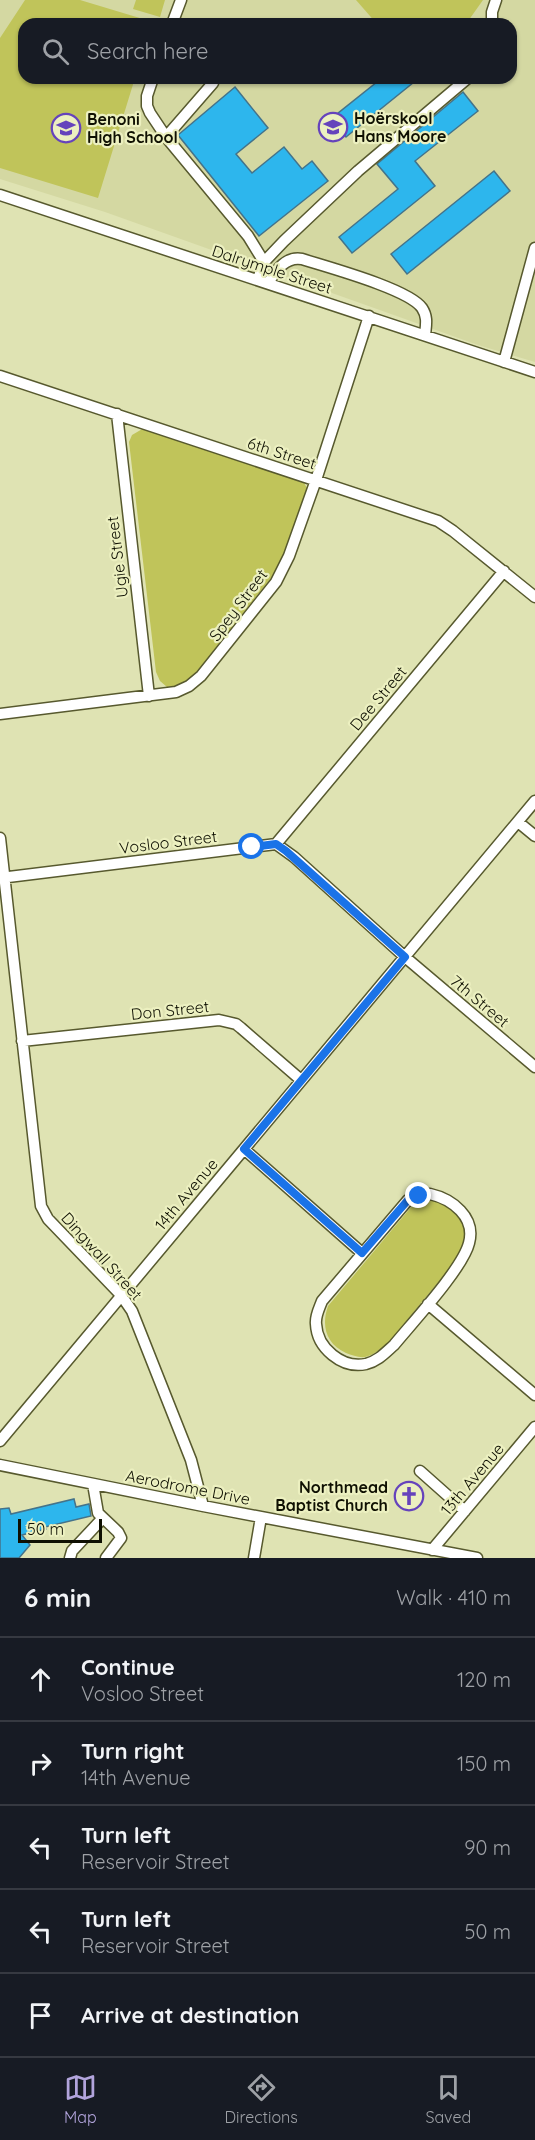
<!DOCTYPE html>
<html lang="en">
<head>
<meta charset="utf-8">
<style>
	:root { --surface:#171b24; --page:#242831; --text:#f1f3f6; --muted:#9ea1a6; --line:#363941; --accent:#b2a4dc }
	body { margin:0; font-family:Quicksand,sans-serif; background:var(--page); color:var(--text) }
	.scale { position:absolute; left:18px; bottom:15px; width:84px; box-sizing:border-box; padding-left:6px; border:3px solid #0f1002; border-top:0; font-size:16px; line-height:21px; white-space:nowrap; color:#0f1002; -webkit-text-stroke:4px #ecf0c0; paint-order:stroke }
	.stop { position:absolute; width:18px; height:18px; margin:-14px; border:4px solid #1a73e8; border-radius:50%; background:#fff }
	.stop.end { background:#1a73e8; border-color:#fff; box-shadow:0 2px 6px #0008 }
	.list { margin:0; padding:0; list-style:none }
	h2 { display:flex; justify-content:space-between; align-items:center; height:78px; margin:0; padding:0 24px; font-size:26px }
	h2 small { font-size:20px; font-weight:400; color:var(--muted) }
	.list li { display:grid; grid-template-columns:39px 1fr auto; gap:18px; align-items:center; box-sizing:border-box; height:84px; padding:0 24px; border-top:2px solid var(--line) }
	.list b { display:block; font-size:22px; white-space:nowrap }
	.list p { margin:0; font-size:20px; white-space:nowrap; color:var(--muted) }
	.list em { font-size:20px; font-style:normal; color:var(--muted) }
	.icon { flex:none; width:33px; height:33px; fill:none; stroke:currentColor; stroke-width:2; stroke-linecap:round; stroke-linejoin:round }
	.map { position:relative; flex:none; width:535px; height:1558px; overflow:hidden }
	.search { position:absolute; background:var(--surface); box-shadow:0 2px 4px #0004; left:18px; right:18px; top:18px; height:66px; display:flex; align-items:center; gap:15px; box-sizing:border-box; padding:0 21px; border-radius:18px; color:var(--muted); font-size:22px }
	.sheet { height:498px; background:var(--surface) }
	nav { display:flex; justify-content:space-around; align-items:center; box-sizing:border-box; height:84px; border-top:2px solid var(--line); background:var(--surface); font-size:16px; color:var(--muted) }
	nav a { display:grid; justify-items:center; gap:3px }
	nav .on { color:var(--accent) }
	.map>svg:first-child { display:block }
</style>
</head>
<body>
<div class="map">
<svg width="535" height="1558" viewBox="0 0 535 1558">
	<rect width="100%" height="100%" fill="#dfe3b3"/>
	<path fill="#d4d8a2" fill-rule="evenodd" d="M 0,0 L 535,0 L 535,362 L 478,345 L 105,212 L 0,179 ZM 24,24 L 511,24 L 511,78 L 24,78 Z"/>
	<path fill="#c0c45a" d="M 25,0 L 80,0 L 153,22 L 152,24 L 24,24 L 24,78 L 135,78 L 98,198 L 0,168 L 0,38 Z
		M 136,0 L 165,0 L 160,17 L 133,9 Z
		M 356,0 L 483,0 L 466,24 L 377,24 Z
		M 144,428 L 302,479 L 308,490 L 279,568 L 199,669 L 183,685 L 167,687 L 160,681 L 156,672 L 129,442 L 132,435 Z
		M 422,1200 C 452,1200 455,1208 468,1232 L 459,1257 L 389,1342 C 382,1348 374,1355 365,1357 C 359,1358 352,1355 346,1353 C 326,1344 321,1326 328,1306 L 412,1206 Z"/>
	<path fill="#2db6ed" stroke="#44738a" stroke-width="1.5" d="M 382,78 L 419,78 L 346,137 L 332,118 Z
		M 235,87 L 268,128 L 236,154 L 252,173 L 284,147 L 302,169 L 312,161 L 328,181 L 259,236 L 178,135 Z
		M 463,92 L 478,111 L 415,161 L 435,186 L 352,253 L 339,237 L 398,189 L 377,164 Z
		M 494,171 L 510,191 L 407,274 L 391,254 Z
		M 74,1499 L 76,1507 L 89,1504 L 91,1516 L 45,1527 L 46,1529 L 22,1535 L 30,1545 L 19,1558 L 0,1558 L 0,1509 L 9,1508 L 11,1514 Z"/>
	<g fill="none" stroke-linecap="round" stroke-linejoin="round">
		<g stroke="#57592e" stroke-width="13">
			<path id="minor" d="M 172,24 L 181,0
				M 492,24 L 492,12 L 496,0
				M 153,78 L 147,96 L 147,106 L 150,113 L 166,137 L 248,236 L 264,262
				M 166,137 L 213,83
				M 0,195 L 535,372
				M 258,279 L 264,262 L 284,241 L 358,171 L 468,78
				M 268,283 C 276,271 285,256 302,259 C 327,267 409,289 422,308 C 428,317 426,325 425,335
				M 504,362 L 535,248
				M 0,376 L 438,521 L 453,531 L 535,597
				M 117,414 L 149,696
				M 0,714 L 176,692 L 189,686 L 201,676 L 276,582 L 289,556 L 316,480 L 369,316
				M 518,822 L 535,836
				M 0,838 L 41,1206 L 48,1219 L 121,1295 L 132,1311 L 191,1460 L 203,1506
				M 276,844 L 504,571
				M 0,878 L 276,844 L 294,857 L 405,957 L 535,1067
				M 22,1041 L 219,1020 L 236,1024 L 241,1028 L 301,1080
				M 244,1149 L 362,1253
				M 430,1194 C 452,1199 476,1217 469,1243 C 463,1268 412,1323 394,1345 C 385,1353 378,1361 366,1364 C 342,1369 317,1348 316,1324 C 315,1316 319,1309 322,1301 L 408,1200 L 419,1196 Z
				M 428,1304 L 535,1395
				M 0,1441 L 535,801
				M 0,1465 L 203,1506 L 477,1558
				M 420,1471 L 465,1511
				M 93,1484 L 98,1513 L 118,1532 L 121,1538 L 106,1558
				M 432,1550 L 535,1427
				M 70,1558 L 72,1551 L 102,1519
				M 254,1558 L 261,1517"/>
		</g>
		<use href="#minor" stroke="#fff" stroke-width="10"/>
	</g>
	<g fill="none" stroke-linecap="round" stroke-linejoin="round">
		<path stroke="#1a73e8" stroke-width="8" d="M 252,847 L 276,844 L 286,851 L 405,957 L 244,1149 L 362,1253 L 408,1200 L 419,1196"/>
	</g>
	<defs>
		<g id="school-ring" transform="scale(1.5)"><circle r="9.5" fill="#ecf0c0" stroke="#6543bc" stroke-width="1.5"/><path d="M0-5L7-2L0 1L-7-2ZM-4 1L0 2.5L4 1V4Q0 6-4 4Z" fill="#6543bc"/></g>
		<g id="church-ring" transform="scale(1.5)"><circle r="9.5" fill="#ecf0c0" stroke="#6543bc" stroke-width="1.5"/><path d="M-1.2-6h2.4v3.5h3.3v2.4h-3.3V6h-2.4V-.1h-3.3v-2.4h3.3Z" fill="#6543bc"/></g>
	</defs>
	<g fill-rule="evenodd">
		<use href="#school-ring" x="333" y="127"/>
		<use href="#school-ring" x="66" y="128"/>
		<use href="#church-ring" x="409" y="1496"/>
	</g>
	<g text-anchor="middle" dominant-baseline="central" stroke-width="4.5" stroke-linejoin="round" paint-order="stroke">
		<g font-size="16" font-weight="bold" fill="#0f1002" stroke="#ecf0c0" text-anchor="start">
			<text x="354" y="118">Hoërskool<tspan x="354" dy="18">Hans Moore</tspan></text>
			<text x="87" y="119">Benoni<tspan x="87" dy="18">High School</tspan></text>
			<text x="388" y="1487" text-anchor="end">Northmead<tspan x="388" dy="18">Baptist Church</tspan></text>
		</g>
		<g font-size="16" fill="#0f1002" stroke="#ecf0c0">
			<text transform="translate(272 269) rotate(18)">Dalrymple Street</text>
			<text transform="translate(282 453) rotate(18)">6th Street</text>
			<text transform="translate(117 557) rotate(-97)">Ugie Street</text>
			<text transform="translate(238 605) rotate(-53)">Spey Street</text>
			<text transform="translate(378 698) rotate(-50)">Dee Street</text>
			<text transform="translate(168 842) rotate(-7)">Vosloo Street</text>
			<text transform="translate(480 1001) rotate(40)">7th Street</text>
			<text transform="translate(170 1010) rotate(-6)">Don Street</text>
			<text transform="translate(186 1194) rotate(-50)">14th Avenue</text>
			<text transform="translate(102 1256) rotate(48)">Dingwall Street</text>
			<text transform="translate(472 1479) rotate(-50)">13th Avenue</text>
			<text transform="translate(188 1487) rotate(11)">Aerodrome Drive</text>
		</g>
	</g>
</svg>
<div class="scale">50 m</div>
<div class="stop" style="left:252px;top:847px"></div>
<div class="stop end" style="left:419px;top:1196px"></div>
<div class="search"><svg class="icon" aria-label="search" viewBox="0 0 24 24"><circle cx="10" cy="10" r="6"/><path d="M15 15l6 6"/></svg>Search here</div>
</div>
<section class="sheet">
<h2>6 min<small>Walk · 410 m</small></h2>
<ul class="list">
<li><svg class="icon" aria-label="ahead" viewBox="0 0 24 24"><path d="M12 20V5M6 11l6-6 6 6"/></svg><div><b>Continue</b><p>Vosloo Street</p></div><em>120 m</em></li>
<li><svg class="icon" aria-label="right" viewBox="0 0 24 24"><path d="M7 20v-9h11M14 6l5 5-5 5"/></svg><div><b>Turn right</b><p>14th Avenue</p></div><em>150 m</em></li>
<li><svg class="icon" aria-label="left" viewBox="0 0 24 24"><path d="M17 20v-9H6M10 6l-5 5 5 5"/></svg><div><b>Turn left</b><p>Reservoir Street</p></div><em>90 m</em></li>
<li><svg class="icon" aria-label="left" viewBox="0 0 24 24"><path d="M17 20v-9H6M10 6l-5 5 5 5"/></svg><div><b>Turn left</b><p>Reservoir Street</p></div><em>50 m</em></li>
<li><svg class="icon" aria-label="arrive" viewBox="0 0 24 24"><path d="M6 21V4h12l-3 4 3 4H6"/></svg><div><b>Arrive at destination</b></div></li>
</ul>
</section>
<nav>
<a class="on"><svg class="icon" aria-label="map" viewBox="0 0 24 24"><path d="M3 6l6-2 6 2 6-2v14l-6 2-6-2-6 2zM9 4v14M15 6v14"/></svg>Map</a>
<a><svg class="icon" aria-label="directions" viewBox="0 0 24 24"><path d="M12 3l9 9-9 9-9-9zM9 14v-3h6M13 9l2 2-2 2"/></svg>Directions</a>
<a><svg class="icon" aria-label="saved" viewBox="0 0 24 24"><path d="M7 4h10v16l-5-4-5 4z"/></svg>Saved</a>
</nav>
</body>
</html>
